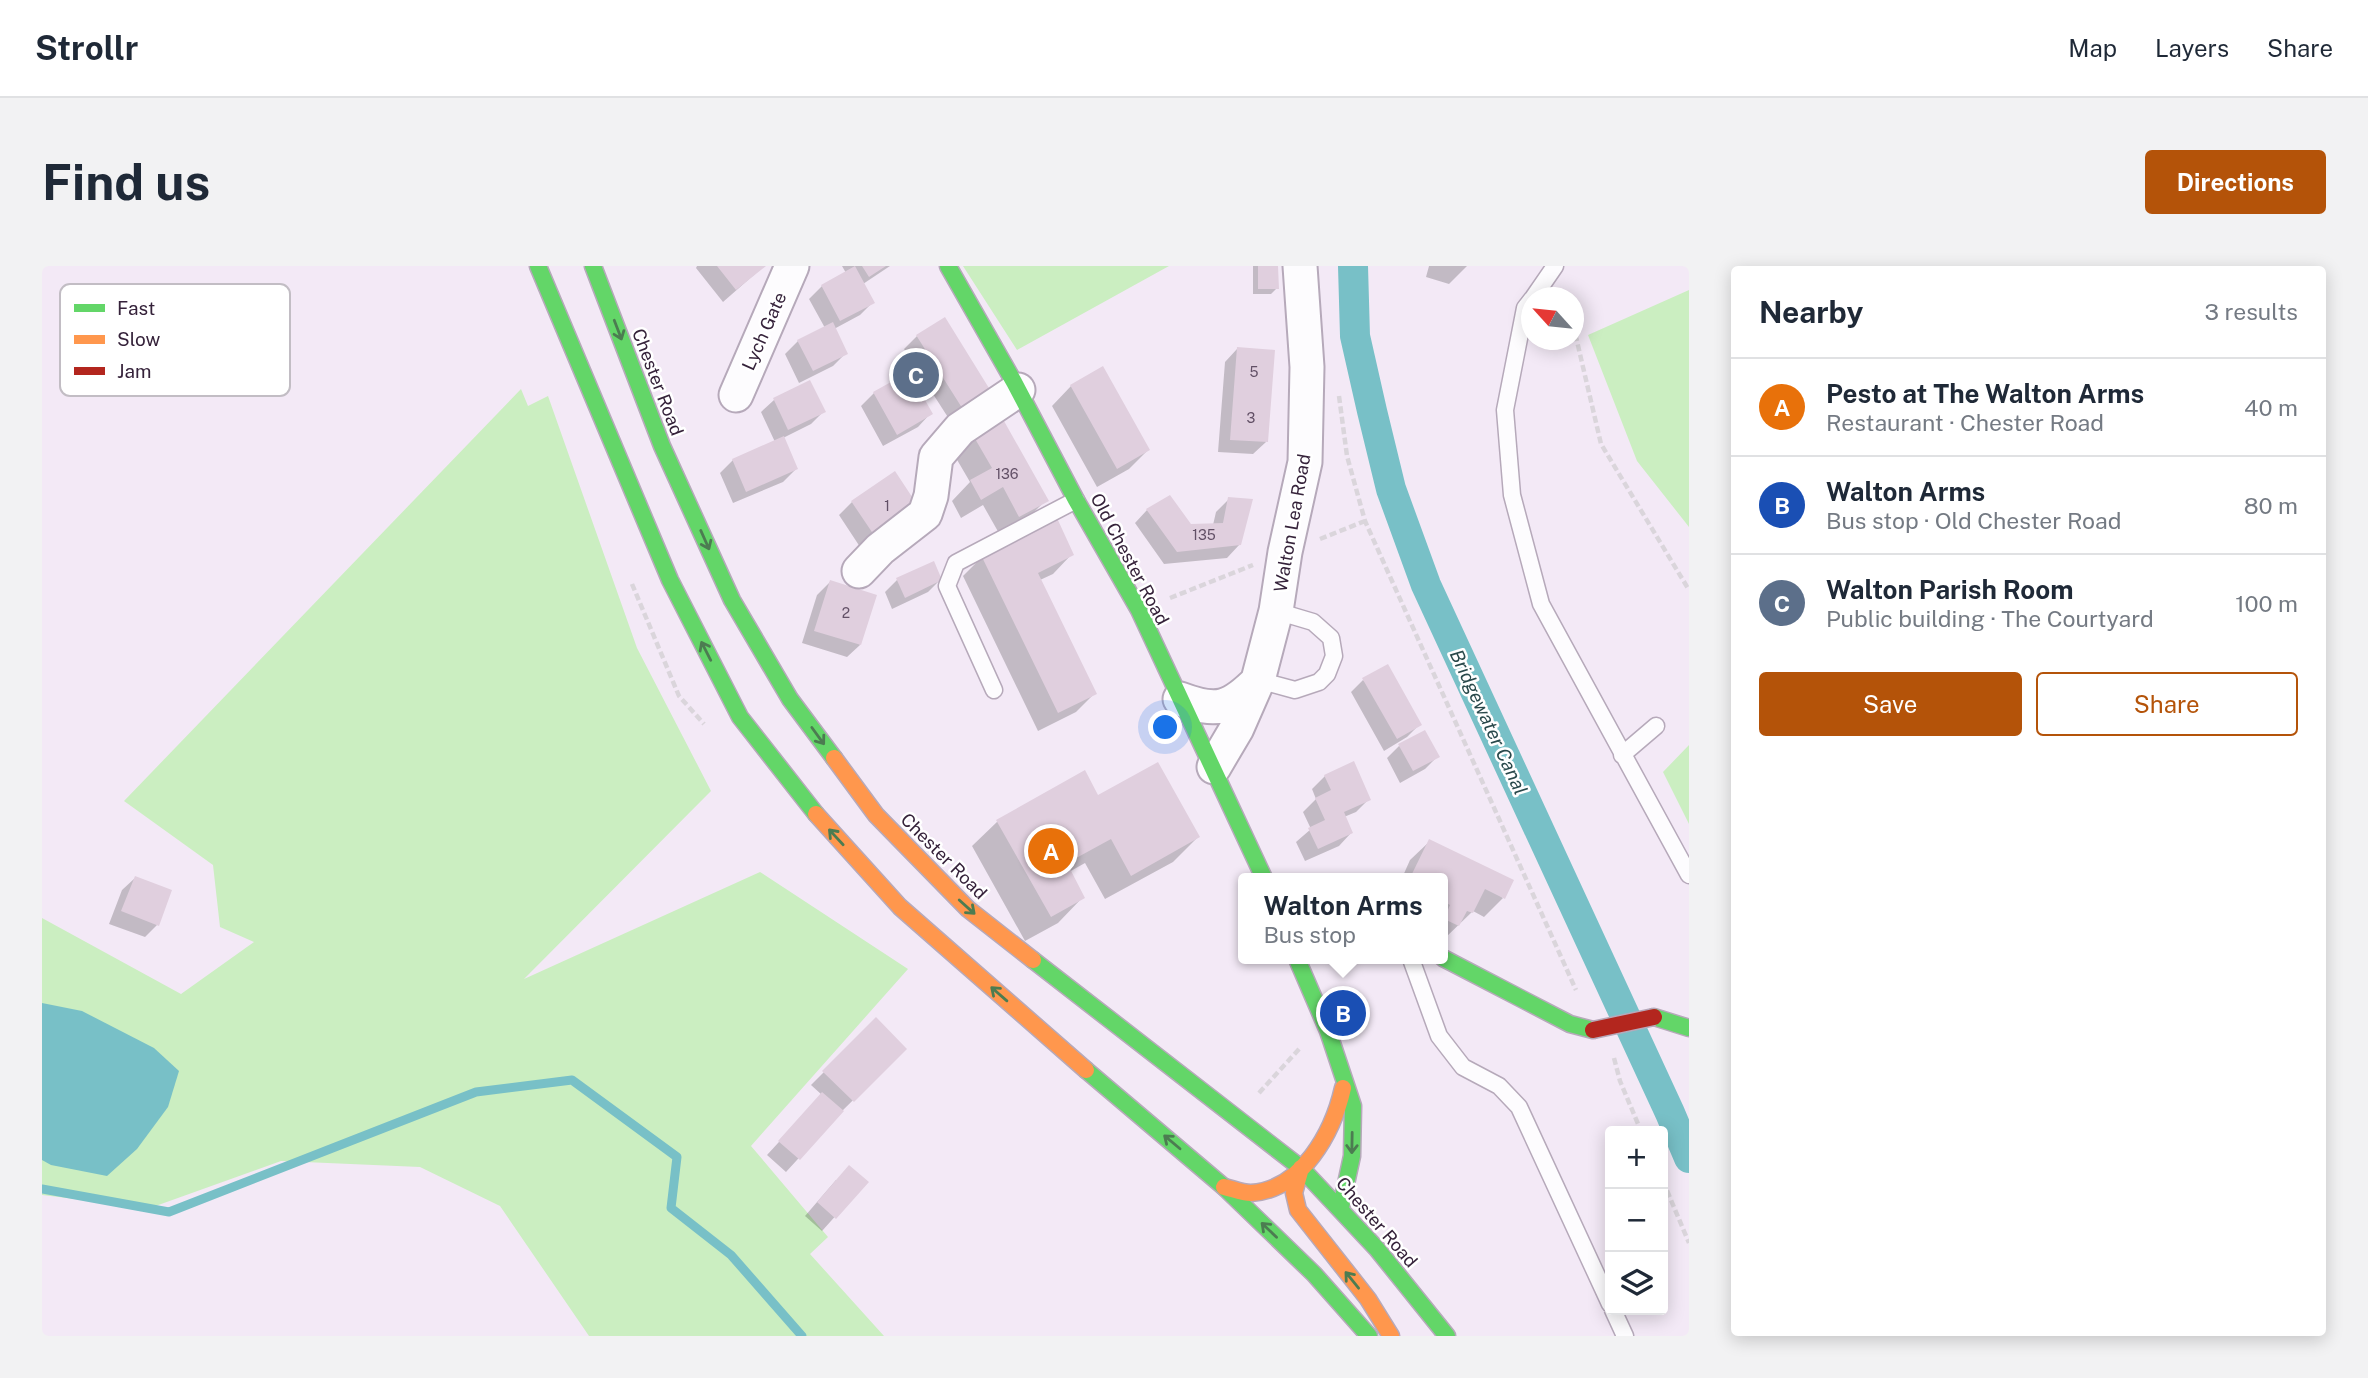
<!DOCTYPE html>
<html lang="en">
<head>
<meta charset="utf-8">
<style>
	:root { --surface:#fff; --page:#f2f2f3; --text:#1f2937; --muted:#747a83; --line:#e0e1e3; --accent:#b45309 }
	body { margin:0; font-family:"Public Sans",sans-serif; background:var(--page); color:var(--text) }
	.controls { position:absolute; right:21px; bottom:21px; display:grid; overflow:hidden; border-radius:7px; box-shadow:0 4px 18px #0003 }
	.controls button { width:63px; height:63px; display:grid; place-items:center; padding:0; border:0; border-bottom:2px solid var(--line); background:var(--surface); color:var(--text); font:35px sans-serif }
	.compass { position:absolute; left:1479px; top:21px; width:63px; height:63px; border-radius:50%; background:var(--surface); box-shadow:0 4px 18px #0003; rotate:297deg }
	.you { position:absolute; left:1124px; top:462px; width:24px; height:24px; margin:-18px; border:5px solid #fff; border-radius:50%; background:#1a73e8; box-shadow:0 0 0 10px #1a73e833 }
	.badge { display:grid; place-items:center; width:46px; height:46px; border-radius:50%; background:var(--accent); color:#fff; font-size:23px; font-weight:700 }
	.pin { position:absolute; translate:-50% -50%; border:4px solid #fff; box-shadow:0 2px 7px #0006 }
	.popup { position:absolute; left:1196px; top:607px; width:210px; height:91px; box-sizing:border-box; display:grid; place-content:center; border-radius:7px; background:var(--surface); filter:drop-shadow(0 2px 5px #0005); font-size:23px; white-space:nowrap; color:var(--muted) }
	.popup b { font-size:26px; color:var(--text) }
	.popup::after { content:''; position:absolute; left:50%; top:100%; margin-left:-14px; border:14px solid transparent; border-top-color:var(--surface) }
	.list { margin:0; padding:0; list-style:none }
	h2 { display:flex; justify-content:space-between; align-items:center; height:91px; margin:0; padding:0 28px; font-size:30px }
	h2 small { font-size:23px; font-weight:400; color:var(--muted) }
	.list li { display:grid; grid-template-columns:46px 1fr auto; gap:21px; align-items:center; box-sizing:border-box; height:98px; padding:0 28px; border-top:2px solid var(--line) }
	.list b { display:block; font-size:26px; white-space:nowrap }
	.list p { margin:0; font-size:23px; white-space:nowrap; color:var(--muted) }
	.list em { font-size:23px; font-style:normal; color:var(--muted) }
	.actions { display:flex; gap:14px; padding:21px 28px }
	.actions a { flex:1; padding:16px 0; border:2px solid var(--accent); border-radius:7px; text-align:center; font-size:24px; color:var(--accent) }
	.actions .main { background:var(--accent); color:#fff }
	.icon { flex:none; width:38px; height:38px; fill:none; stroke:currentColor; stroke-width:2; stroke-linecap:round; stroke-linejoin:round }
	.map { position:relative; flex:none; width:1647px; height:1070px; overflow:hidden; border-radius:7px }
	header { display:flex; align-items:center; gap:42px; box-sizing:border-box; height:98px; padding:0 35px; background:var(--surface); border-bottom:2px solid var(--line) }
	header strong { font-size:33px }
	nav { display:flex; gap:38px; margin-inline-start:auto; font-size:24px }
	.intro { display:flex; align-items:center; justify-content:space-between; box-sizing:border-box; height:168px; padding:0 42px }
	h1 { margin:0; font-size:49px }
	.button { padding:18px 32px; border-radius:7px; background:var(--accent); color:#fff; font-size:24px; font-weight:700 }
	main { display:flex; gap:42px; padding:0 42px }
	aside { flex:1; background:var(--surface); border-radius:7px; box-shadow:0 4px 18px #0003 }
	.map>svg:first-child { display:block }
</style>
</head>
<body>
<header>
<strong>Strollr</strong>
<nav><a>Map</a><a>Layers</a><a>Share</a></nav>
</header>
<div class="intro"><h1>Find us</h1><a class="button">Directions</a></div>
<main>
<div class="map">
<svg width="1647" height="1070" viewBox="0 0 1647 1070">
	<rect width="100%" height="100%" fill="#f3e9f6"/>
	<path fill="#cbeec1" d="M 921,0 L 1127,0 L 975,84 Z
		M 1647,24 L 1647,261 L 1595,195 L 1546,69 Z
		M 479,123 L 486,140 L 506,130 L 595,382 L 669,525 L 482,713 L 718,606 L 866,703 L 709,880 L 786,971 L 768,988 L 842,1070 L 547,1070 L 458,940 L 378,901 L 239,895 L 108,942 L 0,929 L 0,652 L 139,728 L 212,676 L 178,661 L 171,599 L 82,535 Z
		M 1647,479 L 1647,558 L 1621,506 Z"/>
	<path fill="#78c0c7" d="M 0,737 L 40,745 L 112,782 L 137,805 L 126,841 L 95,883 L 65,910 L 9,899 L 0,894 Z"/>
	<path fill="#0003" d="M 655,0 L 722,0 L 681,36 L 654,2 Z
		M 800,0 L 848,0 L 821,18 L 831,36 L 818,49 L 792,63 L 804,87 L 791,100 L 757,117 L 743,88 L 756,75 L 783,62 L 767,33 L 780,20 L 804,7 Z
		M 1211,0 L 1235,0 L 1235,22 L 1229,28 L 1211,28 Z
		M 1387,0 L 1425,0 L 1407,18 L 1384,11 Z
		M 875,70 L 948,126 L 909,156 L 862,83 Z
		M 1195,83 L 1224,176 L 1211,188 L 1176,186 L 1183,96 Z
		M 866,108 L 888,148 L 876,161 L 841,180 L 819,140 L 832,127 Z
		M 767,116 L 782,145 L 769,158 L 741,172 L 754,203 L 741,216 L 691,237 L 678,207 L 691,194 L 733,176 L 719,146 L 732,134 Z
		M 1029,120 L 1106,184 L 1087,203 L 1055,221 L 1010,140 Z
		M 934,172 L 1004,234 L 985,253 L 958,269 L 941,239 L 919,252 L 910,235 L 928,216 L 914,192 Z
		M 1187,233 L 1198,278 L 1185,292 L 1122,298 L 1093,257 L 1105,244 L 1148,260 L 1171,259 L 1174,246 Z
		M 810,236 L 878,246 L 822,287 L 797,249 Z
		M 1030,288 L 1011,308 L 998,314 L 1053,427 L 1034,446 L 996,465 L 921,310 L 940,291 Z
		M 855,314 L 898,314 L 886,326 L 850,343 L 843,326 Z
		M 788,316 L 818,379 L 805,391 L 760,377 L 775,329 Z
		M 1321,414 L 1378,458 L 1365,471 L 1342,485 L 1309,426 Z
		M 1357,480 L 1396,490 L 1383,503 L 1358,517 L 1345,492 Z
		M 1283,510 L 1327,533 L 1314,546 L 1302,551 L 1309,567 L 1297,580 L 1263,595 L 1254,576 L 1269,563 L 1261,546 L 1274,533 L 1270,523 Z
		M 1056,531 L 1156,571 L 1131,596 L 1063,633 L 1043,597 L 1027,606 L 1041,631 L 1016,657 L 983,675 L 930,580 L 956,555 Z
		M 1388,575 L 1461,632 L 1442,651 L 1431,645 L 1401,674 L 1401,612 L 1360,612 L 1368,594 Z
		M 93,612 L 115,659 L 103,671 L 67,658 L 80,624 Z
		M 834,754 L 863,783 L 798,847 L 744,906 L 725,889 L 780,829 L 769,819 Z
		M 794,914 L 824,916 L 780,965 L 763,950 Z"/>
	<g fill="none" stroke-linecap="round" stroke-linejoin="round">
		<path stroke="#78c0c7" stroke-width="9" d="M 0,923 L 127,946 L 434,826 L 530,814 L 635,891 L 629,942 L 689,989 L 760,1070"/>
		<path stroke="#78c0c7" stroke-width="30" d="M 1311,0 L 1313,70 L 1330,145 L 1349,223 L 1384,319 L 1628,847 L 1647,892"/>
	</g>
	<path fill="#e0cfde" d="M 675,0 L 724,0 L 694,24 Z
		M 813,0 L 833,37 L 798,55 L 779,19 Z
		M 820,0 L 844,0 L 827,11 Z
		M 1216,0 L 1236,0 L 1237,23 L 1216,23 Z
		M 903,51 L 950,127 L 922,145 L 874,69 Z
		M 791,56 L 806,88 L 771,105 L 755,74 Z
		M 1195,81 L 1233,84 L 1226,176 L 1188,174 Z
		M 1061,100 L 1108,184 L 1075,203 L 1028,119 Z
		M 867,106 L 891,148 L 855,169 L 831,126 Z
		M 768,114 L 784,146 L 746,164 L 731,132 Z
		M 962,155 L 1007,235 L 977,251 L 961,221 L 939,234 L 928,214 L 950,202 L 932,171 Z
		M 742,170 L 756,203 L 704,226 L 690,193 Z
		M 853,205 L 880,246 L 836,275 L 809,235 Z
		M 1128,229 L 1149,258 L 1181,257 L 1186,231 L 1211,233 L 1199,279 L 1135,286 L 1104,243 Z
		M 1015,252 L 1032,289 L 996,307 L 1055,428 L 1016,447 L 939,289 Z
		M 892,295 L 900,314 L 863,332 L 854,312 Z
		M 788,314 L 835,329 L 819,379 L 772,365 Z
		M 1346,398 L 1380,459 L 1355,473 L 1320,412 Z
		M 1383,464 L 1398,491 L 1371,505 L 1356,478 Z
		M 1312,495 L 1329,534 L 1302,546 L 1311,567 L 1276,583 L 1266,562 L 1283,554 L 1273,532 L 1289,524 L 1282,509 Z
		M 1116,496 L 1158,571 L 1089,610 L 1069,573 L 1025,597 L 1043,632 L 1009,651 L 954,554 L 1043,504 L 1056,529 Z
		M 1387,573 L 1472,614 L 1463,633 L 1443,623 L 1431,647 L 1425,645 L 1417,660 L 1402,653 L 1408,639 L 1401,635 L 1401,612 L 1368,612 Z
		M 93,610 L 130,624 L 117,660 L 79,645 Z
		M 834,751 L 865,783 L 812,836 L 780,805 Z
		M 780,826 L 802,845 L 758,894 L 736,875 Z
		M 807,899 L 827,916 L 794,953 L 775,936 Z"/>
	<g fill="none" stroke-linecap="round" stroke-linejoin="round">
		<g stroke="#b6a9ba" stroke-width="19">
			<path id="lane" d="M 1491,32 L 1513,0
				M 1490,33 L 1483,42 L 1463,144 L 1470,229 L 1499,338 L 1647,609
				M 1216,414 L 1253,424 L 1277,416 L 1285,408 L 1292,390 L 1289,372 L 1271,356 L 1234,345
				M 952,424 L 905,320 L 914,297 L 1034,234
				M 1580,489 L 1614,460
				M 1369,693 L 1397,770 L 1421,801 L 1457,820 L 1477,841 L 1568,1038
				M 1571,1044 L 1583,1070"/>
		</g>
		<g stroke="#b6a9ba" stroke-width="37">
			<path id="street" d="M 694,129 L 750,0
				M 817,305 L 838,283 L 883,248 L 889,230 L 894,191 L 918,163 L 976,124
				M 1138,433 C 1175,447 1188,443 1216,415
				M 1172,501 L 1195,462 L 1216,414 L 1234,345 L 1243,286 L 1263,196 L 1265,101 L 1258,0"/>
		</g>
		<g stroke="#b6a9ba" stroke-width="19">
			<path id="fast" d="M 496,0 L 628,314 L 698,451 L 774,548
				M 551,0 L 620,180 L 690,334 L 748,433 L 792,492
				M 906,0 L 972,116 L 1034,234 L 1097,344 L 1222,612
				M 1401,692 L 1528,758 L 1551,764
				M 1255,693 L 1286,765 L 1311,840 L 1310,890 L 1299,941
				M 991,694 L 1259,902 L 1335,983 L 1405,1070
				M 1612,751 L 1647,762
				M 1044,804 L 1182,921 L 1272,1008 L 1327,1070"/>
		</g>
		<g stroke="#b6a9ba" stroke-width="19">
			<path id="slow" d="M 792,492 L 834,549 L 926,643 L 991,694
				M 774,548 L 858,641 L 1044,804
				M 1259,902 L 1252,927 L 1256,944 L 1326,1033 L 1349,1070
				M 1182,921 C 1191,923 1200,927 1209,927 C 1260,924 1291,866 1301,822"/>
		</g>
		<path stroke="#dad5db" stroke-width="4.5" stroke-dasharray="7 3.5" stroke-linecap="butt" d="M 1532,69 L 1534,71 L 1559,178 L 1647,324
			M 1297,130 L 1305,190 L 1323,255 L 1534,724
			M 1278,273 L 1323,255
			M 590,318 L 637,430 L 662,458
			M 1128,332 L 1211,299
			M 1572,792 L 1578,815 L 1599,865
			M 1217,827 L 1258,782
			M 1621,915 L 1647,977"/>
		<use href="#lane" stroke="#fdfcfe" stroke-width="16"/>
		<use href="#street" stroke="#fdfcfe" stroke-width="33"/>
		<use href="#fast" stroke="#63d668" stroke-width="16"/>
		<use href="#slow" stroke="#ff974d" stroke-width="16"/>
		<g stroke="#b6a9ba" stroke-width="19" stroke-linecap="butt">
			<path id="jam-bridge" d="M 1551,764 L 1612,751"/>
		</g>
		<use href="#jam-bridge" stroke="#b3261e" stroke-width="16"/>
	</g>
	<defs><path id="oneway-shaft" d="M-6 0H5M1.5-3L5.5 0L1.5 3" fill="none" stroke-width="1.6" stroke-linecap="round" stroke-linejoin="round" transform="scale(1.75)"/></defs>
	<g stroke="#4c7c51">
		<use href="#oneway-shaft" transform="translate(576 64) rotate(69)"/>
		<use href="#oneway-shaft" transform="translate(663 274) rotate(66)"/>
		<use href="#oneway-shaft" transform="translate(664 385) rotate(-117)"/>
		<use href="#oneway-shaft" transform="translate(776 470) rotate(54)"/>
		<use href="#oneway-shaft" transform="translate(794 571) rotate(-133)"/>
		<use href="#oneway-shaft" transform="translate(925 641) rotate(42)"/>
		<use href="#oneway-shaft" transform="translate(957 728) rotate(-139)"/>
		<use href="#oneway-shaft" transform="translate(1130 876) rotate(-140)"/>
		<use href="#oneway-shaft" transform="translate(1310 877) rotate(91)"/>
		<use href="#oneway-shaft" transform="translate(1227 964) rotate(-136)"/>
		<use href="#oneway-shaft" transform="translate(1310 1014) rotate(-129)"/>
	</g>
	<g text-anchor="middle" dominant-baseline="central" stroke-width="5" stroke-linejoin="round" paint-order="stroke">
		<g font-size="14" fill="#625066">
			<text x="1212" y="106">5</text>
			<text x="1209" y="152">3</text>
			<text x="965" y="208">136</text>
			<text x="845" y="240">1</text>
			<text x="1162" y="269">135</text>
			<text x="804" y="347">2</text>
		</g>
		<g font-size="18" fill="#35223a" stroke="#fff">
			<text transform="translate(722 65) rotate(-66)">Lych Gate</text>
			<text transform="translate(616 116) rotate(69)">Chester Road</text>
			<text transform="translate(1250 257) rotate(-80)">Walton Lea Road</text>
			<text transform="translate(1088 293) rotate(62)">Old Chester Road</text>
			<text transform="translate(902 590) rotate(45)">Chester Road</text>
			<text transform="translate(1335 956) rotate(49)">Chester Road</text>
		</g>
		<g font-size="19" font-style="italic" fill="#29494b" stroke="#fff">
			<text transform="translate(1447 456) rotate(65)">Bridgewater Canal</text>
		</g>
	</g>
	<rect x="18" y="18" width="230" height="112" rx="10" fill="#fff" stroke="#c2bdc4" stroke-width="2"/>
	<rect x="32" y="38" width="31" height="8" fill="#63d668"/>
	<rect x="32" y="69" width="31" height="9" fill="#ff974d"/>
	<rect x="32" y="101" width="31" height="8" fill="#b3261e"/>
	<g font-size="19" fill="#35223a">
		<text x="75" y="49">Fast</text>
		<text x="75" y="80">Slow</text>
		<text x="75" y="112">Jam</text>
	</g>
</svg>
<div class="controls">
<button>+</button>
<button>−</button>
<button><svg class="icon" aria-label="layers" viewBox="0 0 24 24"><path d="M12 4l9 5-9 5-9-5zM3 14l9 5 9-5"/></svg></button>
</div>
<svg class="compass" viewBox="-18 -18 36 36"><path d="M0-13l5 13h-10z" fill="#e53935"/><path d="M0 13l5-13h-10z" fill="#747a83"/></svg>
<div class="you"></div>
<div class="pin badge" style="left:1009px;top:585px;background:#e8710a">A</div>
<div class="pin badge" style="left:1301px;top:747px;background:#1a4fb4">B</div>
<div class="popup"><b>Walton Arms</b>Bus stop</div>
<div class="pin badge" style="left:874px;top:109px;background:#5c6f8a">C</div>
</div>
<aside>
<h2>Nearby<small>3 results</small></h2>
<ul class="list">
<li><span class="badge" style="background:#e8710a">A</span><div><b>Pesto at The Walton Arms</b><p>Restaurant · Chester Road</p></div><em>40 m</em></li>
<li><span class="badge" style="background:#1a4fb4">B</span><div><b>Walton Arms</b><p>Bus stop · Old Chester Road</p></div><em>80 m</em></li>
<li><span class="badge" style="background:#5c6f8a">C</span><div><b>Walton Parish Room</b><p>Public building · The Courtyard</p></div><em>100 m</em></li>
</ul>
<div class="actions"><a class="main">Save</a><a>Share</a></div>
</aside>
</main>
</body>
</html>
